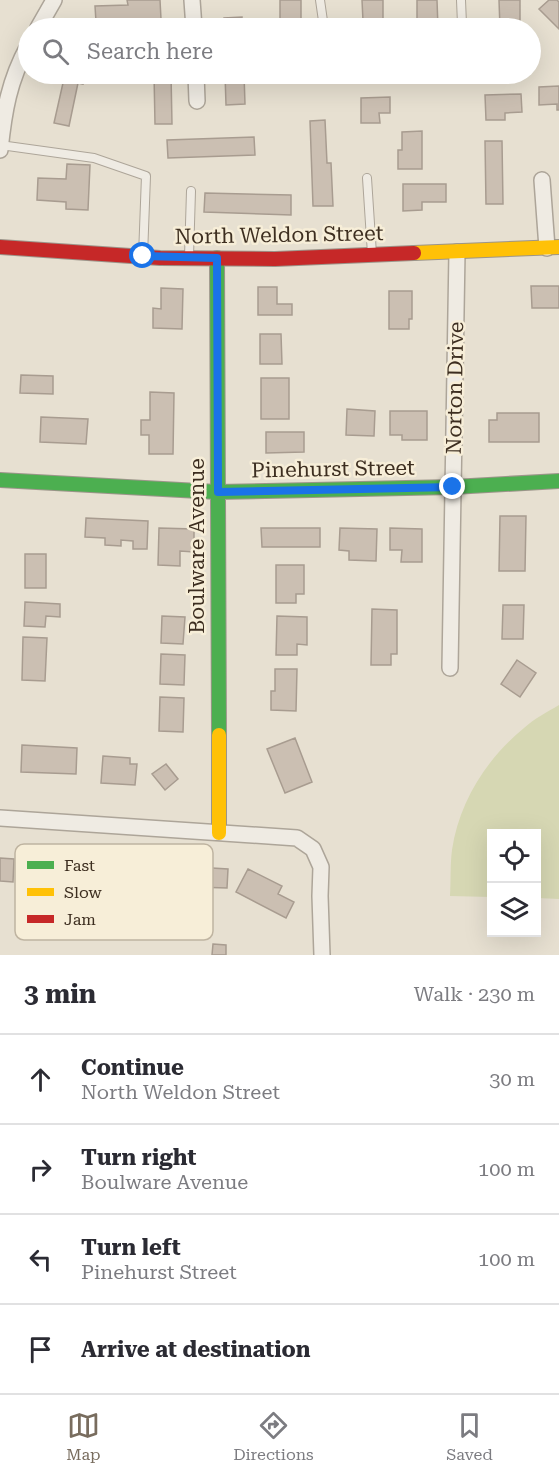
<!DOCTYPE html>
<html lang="en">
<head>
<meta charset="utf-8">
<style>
	:root { --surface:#fff; --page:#f2f2f3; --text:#2b2b33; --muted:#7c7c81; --line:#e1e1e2; --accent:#786c5e }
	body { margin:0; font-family:"Roboto Serif",serif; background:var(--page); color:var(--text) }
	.controls { position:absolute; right:18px; bottom:18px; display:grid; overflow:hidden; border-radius:0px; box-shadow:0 6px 24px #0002 }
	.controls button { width:54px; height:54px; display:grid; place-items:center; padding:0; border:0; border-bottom:2px solid var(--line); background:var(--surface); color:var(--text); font:30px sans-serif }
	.stop { position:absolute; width:18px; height:18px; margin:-14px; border:4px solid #1a73e8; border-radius:50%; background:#fff }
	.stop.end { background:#1a73e8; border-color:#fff; box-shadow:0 2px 6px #0008 }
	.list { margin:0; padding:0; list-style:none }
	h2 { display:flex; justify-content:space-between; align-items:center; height:78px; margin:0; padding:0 24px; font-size:26px }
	h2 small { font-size:20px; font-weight:400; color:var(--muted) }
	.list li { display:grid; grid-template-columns:39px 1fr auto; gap:18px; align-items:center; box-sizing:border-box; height:90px; padding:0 24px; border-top:2px solid var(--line) }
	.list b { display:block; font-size:22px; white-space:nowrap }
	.list p { margin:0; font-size:20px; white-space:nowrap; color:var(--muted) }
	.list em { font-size:20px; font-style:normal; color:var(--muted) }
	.icon { flex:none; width:33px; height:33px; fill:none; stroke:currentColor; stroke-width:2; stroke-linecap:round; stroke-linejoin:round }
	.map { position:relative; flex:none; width:559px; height:955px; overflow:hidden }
	.search { position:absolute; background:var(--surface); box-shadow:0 6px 24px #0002; left:18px; right:18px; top:18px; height:66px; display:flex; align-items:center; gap:15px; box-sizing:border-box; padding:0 21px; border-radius:33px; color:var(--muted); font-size:22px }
	.sheet { height:438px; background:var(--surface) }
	nav { display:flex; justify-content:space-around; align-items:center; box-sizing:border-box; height:84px; border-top:2px solid var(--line); background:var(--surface); font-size:16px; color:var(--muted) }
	nav a { display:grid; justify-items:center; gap:3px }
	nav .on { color:var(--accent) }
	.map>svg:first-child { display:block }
</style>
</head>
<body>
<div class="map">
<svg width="559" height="955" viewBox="0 0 559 955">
	<rect width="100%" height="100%" fill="#e7e0d1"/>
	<path fill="#d6d7b3" d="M 559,705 L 559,899 L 537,898 L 536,834 L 492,834 L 491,897 L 450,896 C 451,881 450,865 452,850 C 459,802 487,758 524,728 C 534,719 547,712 559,705 Z"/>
	<path fill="#cbbfb2" stroke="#a89c90" stroke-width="1.5" d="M 127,0 L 160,0 L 161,19 L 96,22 L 95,6 L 128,5 Z
		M 280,0 L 301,0 L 301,28 L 280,28 Z
		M 362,0 L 383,0 L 383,20 L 363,21 Z
		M 417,0 L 437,0 L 438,28 L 417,28 Z
		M 499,0 L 520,0 L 520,28 L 500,28 Z
		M 549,0 L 557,0 L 559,2 L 559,29 L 539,9 Z
		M 242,17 L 242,28 L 224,28 L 224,18 Z
		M 65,74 L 85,74 L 83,84 L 78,83 L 69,126 L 54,123 Z
		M 154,74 L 171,74 L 172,124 L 155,124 Z
		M 225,74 L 244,74 L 245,104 L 226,105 Z
		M 559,86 L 559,110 L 557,110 L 557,104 L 539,105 L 539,87 Z
		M 521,94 L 522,112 L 505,113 L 505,120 L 486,120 L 485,95 Z
		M 390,97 L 390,113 L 379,113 L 380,123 L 361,123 L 361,98 Z
		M 325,120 L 327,163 L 331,163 L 333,206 L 313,206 L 310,121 Z
		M 422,131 L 422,169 L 398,169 L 398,150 L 402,150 L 402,132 Z
		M 254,137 L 255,155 L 168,158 L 167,140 Z
		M 485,141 L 502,141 L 503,204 L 486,204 Z
		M 67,164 L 90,165 L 88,210 L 66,209 L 66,202 L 37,200 L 38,178 L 66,179 Z
		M 403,184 L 446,184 L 446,202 L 422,202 L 422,210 L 403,211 Z
		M 205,193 L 291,195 L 291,215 L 204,212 Z
		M 531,286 L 559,286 L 559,308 L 532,308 Z
		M 258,287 L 277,287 L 277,304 L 292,304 L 292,315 L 258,315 Z
		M 161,288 L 183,289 L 182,329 L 153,328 L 153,308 L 161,309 Z
		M 389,291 L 412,291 L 412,319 L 409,319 L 409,329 L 389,329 Z
		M 260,334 L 281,334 L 282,364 L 260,364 Z
		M 21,375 L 53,376 L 53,394 L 20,393 Z
		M 261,378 L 289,378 L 289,419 L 261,419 Z
		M 150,392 L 174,393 L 173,454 L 149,454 L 149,435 L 141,435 L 141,420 L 150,420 Z
		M 347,409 L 375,411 L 374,436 L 346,435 Z
		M 390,411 L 427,411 L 427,440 L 402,440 L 402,435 L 390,435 Z
		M 497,413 L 539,413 L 539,442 L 489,442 L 489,420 L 497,420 Z
		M 41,417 L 88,419 L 86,444 L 40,442 Z
		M 266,432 L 304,432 L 304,452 L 266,453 Z
		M 500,516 L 526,516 L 525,571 L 499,571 Z
		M 86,518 L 148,521 L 147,549 L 133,549 L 133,541 L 121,540 L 121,546 L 105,545 L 105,538 L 85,537 Z
		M 159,528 L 194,529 L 194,552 L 180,551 L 180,566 L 158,565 Z
		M 261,528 L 320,528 L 320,547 L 262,547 Z
		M 340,528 L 377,529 L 376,561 L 349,560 L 349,551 L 339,550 Z
		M 390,528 L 422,529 L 422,562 L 401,562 L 402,550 L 390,550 Z
		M 25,554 L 46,554 L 46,588 L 25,588 Z
		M 276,565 L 304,565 L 304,594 L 296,594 L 296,603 L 276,603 Z
		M 25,602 L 60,604 L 60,617 L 46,616 L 45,627 L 24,626 Z
		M 503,605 L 524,605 L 523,639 L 502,639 Z
		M 372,609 L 397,610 L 397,654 L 391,654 L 391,665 L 371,665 Z
		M 162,616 L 185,617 L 183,644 L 161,643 Z
		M 277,616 L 307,617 L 307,645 L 297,644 L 297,655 L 276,655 Z
		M 23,637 L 47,638 L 45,681 L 22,680 Z
		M 161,654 L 185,655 L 184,685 L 160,684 Z
		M 517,660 L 536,673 L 520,697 L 501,684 Z
		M 275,669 L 297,669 L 296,711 L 271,710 L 271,691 L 275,691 Z
		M 160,697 L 184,698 L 183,732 L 159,731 Z
		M 295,738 L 312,782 L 285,793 L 267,749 Z
		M 22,745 L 77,748 L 76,774 L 21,772 Z
		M 103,756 L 130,758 L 130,764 L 137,764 L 135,785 L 101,783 Z
		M 166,764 L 178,779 L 165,790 L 152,774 Z
		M 0,858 L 14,859 L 13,882 L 0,881 Z
		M 195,867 L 228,869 L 227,888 L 195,887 Z
		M 248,869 L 282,886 L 278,894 L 294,902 L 286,918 L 236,892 Z
		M 213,944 L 226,945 L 226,955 L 212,955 Z"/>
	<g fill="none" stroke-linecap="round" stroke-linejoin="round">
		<g stroke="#ada599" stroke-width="10">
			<path id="lane" d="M 320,0 L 324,28
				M 461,0 L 462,24
				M 0,145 L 94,158 L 146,176 L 143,256
				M 367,178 L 372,254
				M 189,257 L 191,191"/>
		</g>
		<g stroke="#ada599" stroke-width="18">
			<path id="street" d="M 192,0 L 194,28
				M 38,28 L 54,0
				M 196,74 L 197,101
				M 0,150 C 4,111 9,81 28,46
				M 542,180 L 547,248
				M 450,668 L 457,252
				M 0,818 L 297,838 L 313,849 L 321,867 L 320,896 L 322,955"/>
		</g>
		<g stroke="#9c958a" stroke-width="16">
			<path id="fast" d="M 217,258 L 219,735
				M 0,480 L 217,492 L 453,487 L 559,481"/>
		</g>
		<g stroke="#9c958a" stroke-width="16">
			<path id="slow" d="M 414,253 L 559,247
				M 219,735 L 219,833"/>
		</g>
		<g stroke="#9c958a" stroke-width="16">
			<path id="jam" d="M 0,247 L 160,258 L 275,259 L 414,253"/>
		</g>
		<use href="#lane" stroke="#efebe3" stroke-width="8"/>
		<use href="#street" stroke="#efebe3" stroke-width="15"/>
		<use href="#fast" stroke="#4caf50" stroke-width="14"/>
		<use href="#slow" stroke="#ffc107" stroke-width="14"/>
		<use href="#jam" stroke="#c62828" stroke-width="14"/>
	</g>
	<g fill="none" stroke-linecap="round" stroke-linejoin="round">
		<path stroke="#1a73e8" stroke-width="8" d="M 143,256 L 217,258 L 218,492 L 453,487"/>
	</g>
	<g text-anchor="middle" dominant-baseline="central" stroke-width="5" stroke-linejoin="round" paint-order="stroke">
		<g font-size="21" fill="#3d2e20" stroke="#f7eed8">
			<text transform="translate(279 235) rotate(-1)">North Weldon Street</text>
			<text transform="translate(455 388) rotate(-89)">Norton Drive</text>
			<text transform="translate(333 469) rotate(-1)">Pinehurst Street</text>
			<text transform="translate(197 546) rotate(-90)">Boulware Avenue</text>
		</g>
	</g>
	<rect x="15" y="844" width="198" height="96" rx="9" fill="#f7eed8" stroke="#bfb4a1" stroke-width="1.5"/>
	<rect x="27" y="861" width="27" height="8" fill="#4caf50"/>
	<rect x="27" y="888" width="27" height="8" fill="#ffc107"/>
	<rect x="27" y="915" width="27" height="8" fill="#c62828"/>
	<g font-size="16" fill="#3d2e20">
		<text x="64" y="871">Fast</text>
		<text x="64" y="898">Slow</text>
		<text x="64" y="925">Jam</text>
	</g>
</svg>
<div class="controls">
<button><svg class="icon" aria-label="locate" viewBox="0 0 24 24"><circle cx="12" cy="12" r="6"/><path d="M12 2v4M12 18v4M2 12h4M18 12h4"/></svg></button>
<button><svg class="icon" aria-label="layers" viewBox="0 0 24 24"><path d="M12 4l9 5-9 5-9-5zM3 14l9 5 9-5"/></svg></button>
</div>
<div class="stop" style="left:143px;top:256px"></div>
<div class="stop end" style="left:453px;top:487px"></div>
<div class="search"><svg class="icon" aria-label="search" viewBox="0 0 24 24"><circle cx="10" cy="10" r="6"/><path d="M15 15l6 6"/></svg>Search here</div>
</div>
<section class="sheet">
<h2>3 min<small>Walk · 230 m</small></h2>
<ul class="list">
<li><svg class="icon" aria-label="ahead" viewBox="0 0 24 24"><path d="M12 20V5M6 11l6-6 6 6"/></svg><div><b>Continue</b><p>North Weldon Street</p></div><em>30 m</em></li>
<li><svg class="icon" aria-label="right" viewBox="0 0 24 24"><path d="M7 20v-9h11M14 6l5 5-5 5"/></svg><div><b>Turn right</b><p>Boulware Avenue</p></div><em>100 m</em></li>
<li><svg class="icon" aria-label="left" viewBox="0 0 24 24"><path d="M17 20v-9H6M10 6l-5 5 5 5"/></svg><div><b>Turn left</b><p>Pinehurst Street</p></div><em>100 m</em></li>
<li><svg class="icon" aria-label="arrive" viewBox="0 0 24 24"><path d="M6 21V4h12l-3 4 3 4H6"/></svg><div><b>Arrive at destination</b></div></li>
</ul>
</section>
<nav>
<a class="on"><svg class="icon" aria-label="map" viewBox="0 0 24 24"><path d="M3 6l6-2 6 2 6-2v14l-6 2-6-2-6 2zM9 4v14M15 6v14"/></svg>Map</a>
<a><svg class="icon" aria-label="directions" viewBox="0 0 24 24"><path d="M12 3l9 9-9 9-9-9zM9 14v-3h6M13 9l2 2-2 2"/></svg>Directions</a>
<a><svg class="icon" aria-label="saved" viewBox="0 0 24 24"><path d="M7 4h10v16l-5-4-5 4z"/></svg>Saved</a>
</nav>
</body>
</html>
